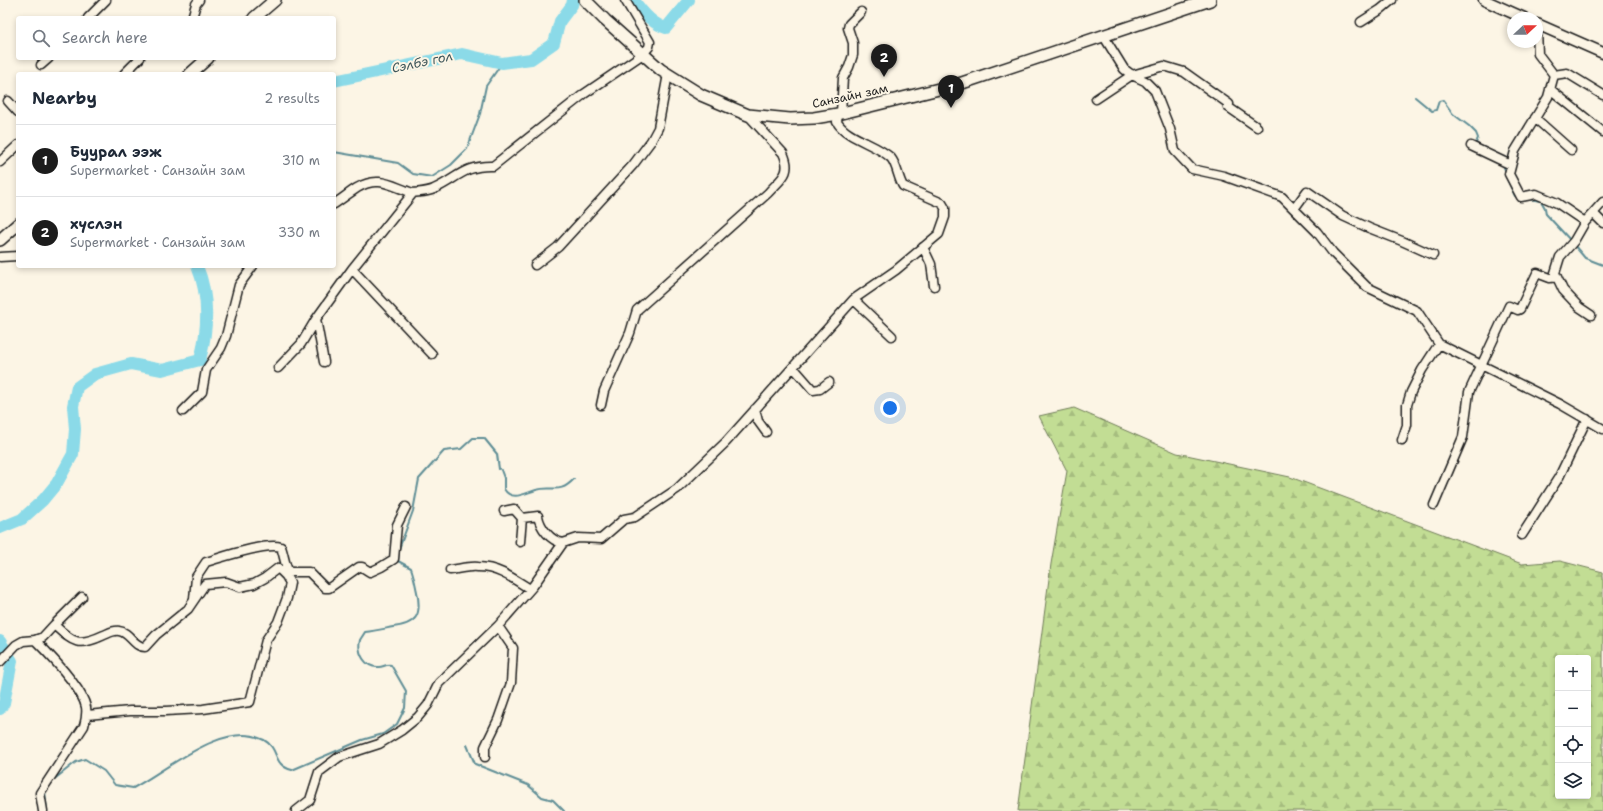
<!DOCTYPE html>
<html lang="en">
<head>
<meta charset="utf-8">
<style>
	:root { --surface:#fff; --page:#f6f6f7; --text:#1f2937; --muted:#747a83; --line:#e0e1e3; --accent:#1c1c1c }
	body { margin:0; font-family:"Shantell Sans",sans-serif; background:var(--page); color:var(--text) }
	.controls { position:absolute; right:12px; bottom:12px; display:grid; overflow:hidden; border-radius:4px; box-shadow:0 2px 6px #0003 }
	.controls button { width:36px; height:36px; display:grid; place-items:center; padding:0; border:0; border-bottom:1px solid var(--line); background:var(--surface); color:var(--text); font:20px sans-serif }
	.compass { position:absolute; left:1507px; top:12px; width:36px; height:36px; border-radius:50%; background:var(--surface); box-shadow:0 2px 6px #0003; rotate:68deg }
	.you { position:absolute; left:890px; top:408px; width:14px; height:14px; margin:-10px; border:3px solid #fff; border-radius:50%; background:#1a73e8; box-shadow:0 0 0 6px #1a73e833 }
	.badge { display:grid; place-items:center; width:26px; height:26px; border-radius:50%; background:var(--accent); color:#fff; font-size:13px; font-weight:700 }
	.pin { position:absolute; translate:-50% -33px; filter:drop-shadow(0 1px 2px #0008) }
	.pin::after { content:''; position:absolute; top:21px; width:14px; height:12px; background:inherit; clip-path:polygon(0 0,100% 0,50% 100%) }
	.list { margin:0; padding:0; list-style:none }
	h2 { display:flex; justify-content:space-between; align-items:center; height:52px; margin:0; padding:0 16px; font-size:17px }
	h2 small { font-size:13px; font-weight:400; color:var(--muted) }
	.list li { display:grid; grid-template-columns:26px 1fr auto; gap:12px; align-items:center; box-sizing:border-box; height:72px; padding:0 16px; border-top:1px solid var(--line) }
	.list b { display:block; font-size:15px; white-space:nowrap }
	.list p { margin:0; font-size:13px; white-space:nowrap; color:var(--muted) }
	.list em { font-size:13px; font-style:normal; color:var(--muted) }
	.icon { flex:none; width:22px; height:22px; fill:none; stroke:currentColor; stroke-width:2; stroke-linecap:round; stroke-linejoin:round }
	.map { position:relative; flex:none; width:1603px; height:811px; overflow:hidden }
	.search { position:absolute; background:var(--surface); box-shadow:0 2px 6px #0003; left:16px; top:16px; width:320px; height:44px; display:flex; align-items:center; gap:10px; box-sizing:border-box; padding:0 14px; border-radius:4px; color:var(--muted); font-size:15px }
	.panel { position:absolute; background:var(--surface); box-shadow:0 2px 6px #0003; left:16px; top:72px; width:320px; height:196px; border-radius:4px }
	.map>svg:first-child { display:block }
</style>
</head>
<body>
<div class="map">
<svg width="1603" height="811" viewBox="0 0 1603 811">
	<defs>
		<pattern id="forest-firs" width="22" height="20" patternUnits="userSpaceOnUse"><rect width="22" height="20" fill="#c2dd94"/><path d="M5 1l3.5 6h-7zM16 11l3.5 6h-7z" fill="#a6bd7f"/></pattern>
	</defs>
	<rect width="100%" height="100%" fill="#fcf5e5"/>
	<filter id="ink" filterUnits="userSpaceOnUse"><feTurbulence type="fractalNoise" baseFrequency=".025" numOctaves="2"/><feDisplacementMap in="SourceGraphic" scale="8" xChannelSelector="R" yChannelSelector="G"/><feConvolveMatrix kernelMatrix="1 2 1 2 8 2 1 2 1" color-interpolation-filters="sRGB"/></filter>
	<g filter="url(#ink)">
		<path fill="url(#forest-firs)" stroke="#6f7c58" fill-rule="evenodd" d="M 1074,408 L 1177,453 L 1290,477 L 1522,564 L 1560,561 L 1603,572 L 1603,811 L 1018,811 L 1051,564 L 1067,471 L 1039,416 ZM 1558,658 L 1588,658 L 1588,796 L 1558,796 Z"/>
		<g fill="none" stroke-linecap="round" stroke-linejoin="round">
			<path stroke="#5f8e96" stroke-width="2" d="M 1415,97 L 1432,111 L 1436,110 L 1439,101 L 1443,100 L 1453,114 L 1469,126 L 1476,133 L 1478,138 L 1476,143 L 1483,148
				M 334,152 L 398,163 L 413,174 L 432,177 L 451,165 L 467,149 L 480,114 L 486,86 L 502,63
				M 1503,164 L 1506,173
				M 1507,179 L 1515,196 L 1518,198
				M 1529,199 L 1541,201 L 1545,208 L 1546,214 L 1571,241
				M 1574,245 L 1585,258 L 1603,265
				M 501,470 L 504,478 L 504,489 C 512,502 525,493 536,490 C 553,485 559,495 574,479
				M 467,745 L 475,764 L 528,785 L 542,797 L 553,800 L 564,811
				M 52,781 L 76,762 L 85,759 L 104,771 L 115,785 L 133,788 C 167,770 225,719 264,740 C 280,749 272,765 292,770 L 362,740 L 383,734 L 397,724 L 405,708 L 406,691 L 391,665 C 386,664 383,667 379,667 C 365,668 357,653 360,640 C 361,638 364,634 365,632 C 375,631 383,629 393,627 C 417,624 422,615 417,592 C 415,583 414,576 411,568 L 398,561 L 399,549 L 413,511 L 419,479 L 444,451 L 461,449 L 473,438 L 484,438 L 497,454 L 499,469
				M 45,791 L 47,811"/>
			<path stroke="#8bdae8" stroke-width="12" d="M 634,0 C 642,12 652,24 666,28 L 689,0
				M 334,81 L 462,54 L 502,63 L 531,59 L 554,43 L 560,21 L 572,5 L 573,0
				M 0,528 L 22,519 L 43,500 L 57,483 L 73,454 L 75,429 L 73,406 L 77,387 L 95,374 L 131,364 L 162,370 L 200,360 C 208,329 209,295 197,266
				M 0,641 L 12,661 L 4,703 L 0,709"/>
			<g stroke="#1c1c1c" stroke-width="11">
				<path id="minor" d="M 88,18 L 106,0
					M 192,18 L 196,4 L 199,0
					M 1361,22 L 1380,10 L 1392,0
					M 1537,30 L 1538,54 L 1554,75 L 1548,97 L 1515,151 L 1509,174 L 1521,197 L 1536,194 L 1557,203 L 1585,222 L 1574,241 L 1560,257 L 1555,273 L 1563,290 L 1579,307 L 1591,315
					M 1103,35 L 1124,69 L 1132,75 L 1145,81 L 1155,91 L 1170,129 L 1175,151 L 1192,169 L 1224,176 L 1282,197 L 1317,232 L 1333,253 L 1367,287 L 1417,311 L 1439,344 L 1560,404 L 1603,429
					M 41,65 L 49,58
					M 124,74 L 140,58
					M 1554,75 L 1567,73 L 1603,95
					M 1550,89 L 1603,132
					M 1096,99 L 1132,75 L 1164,66 L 1184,72 L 1229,104 L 1228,107 L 1257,127
					M 8,101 L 18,112
					M 841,113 L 843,78 L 849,67 L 853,55 L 853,43 L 848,28 L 849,24 L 861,12
					M 1535,118 L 1571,150
					M 1471,146 L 1511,165
					M 0,162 L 18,145
					M 334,204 C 342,199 349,193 357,188 C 379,175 391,186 413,193
					M 1294,209 L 1307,191 L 1343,216 L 1369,228 L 1402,241 L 1433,255
					M 1593,213 L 1603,223
					M 1585,222 L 1603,202
					M 923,247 L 931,264 L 934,286
					M 0,257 L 18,256
					M 535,265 L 558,247 L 633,165 L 651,141 L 658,128 L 668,74
					M 854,300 L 892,336
					M 432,354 L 352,269 L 413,193 C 420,192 428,192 434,189 C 458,178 464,165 493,166 L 584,94 L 643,54 L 649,47 L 650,42 L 625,0
					M 324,362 L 316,319 L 352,269
					M 793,367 L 813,390 L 820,389 L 829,382
					M 278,368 L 301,344 L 316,319
					M 601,405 L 604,391 L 630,333 L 637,310 L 768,193 C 780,179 793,174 783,153 L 748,115
					M 755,409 L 758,421 L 766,432
					M 183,411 L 202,392 L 206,370 L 221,348 L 226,336 L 239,285 L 253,266
					M 1402,440 L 1407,425 L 1407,405 L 1411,392 L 1422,370 L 1439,344
					M 1434,505 L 1463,437 L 1469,392 L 1509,306 L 1518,310 L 1520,309 L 1537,273 L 1550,278 L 1557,277
					M 504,511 L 514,509 L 522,518
					M 1522,535 L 1559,477 L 1587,419
					M 520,542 L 522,518 L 538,516 C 540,527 550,541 563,543
					M 450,570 C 459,569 469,566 478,567 C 498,567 514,579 530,589
					M 194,599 L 196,577 L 206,562 C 223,557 266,542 281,547 C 284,555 285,566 289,572 L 309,572 L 325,588 L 329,588 L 359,567 L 362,567 L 370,572 L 381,567 L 394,559 L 397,525 L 406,507
					M 54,625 L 82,597
					M 35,640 C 49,654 82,688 86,707 C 87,714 86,719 84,726 L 40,793 L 43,811
					M 0,662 L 16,645 L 23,641 L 35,640 L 43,637 L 54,625 C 74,643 78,647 104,635 C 109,633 114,630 119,631 C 130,632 133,647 145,647 L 156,635 L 188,609 L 205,584 L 226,582 L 240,587 L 254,584 L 265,578 L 278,568 L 286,576 L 290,583 L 287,598 L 278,622 L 266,640 L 250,702 L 203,709 L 165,711 L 130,711 L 87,715
					M 485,757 L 485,747 L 498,720 L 511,683 L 513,648 L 498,626
					M 296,811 L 310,800 L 319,772 L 339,757 L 379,744 L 402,730 L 418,717 L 428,705 L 439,683 L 498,626 L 533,586 L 563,543 L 578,538 L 601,539 L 624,519 L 635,517 L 677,489 L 726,442 L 854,299 L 896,270 L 939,234 L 945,217 L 945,208 L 942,203 L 903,186 C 898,178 897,165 891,158 C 877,144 847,139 837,122 L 838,114"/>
			</g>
			<g stroke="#1c1c1c" stroke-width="13">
				<path id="tertiary" d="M 1484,0 L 1524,18
					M 1537,24 L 1603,53"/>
			</g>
			<g stroke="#1c1c1c" stroke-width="14">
				<path id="secondary" d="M 585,0 L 605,20 L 661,70 L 701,95 L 748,115 L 790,119 L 814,118 L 838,114 L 959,84 L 1210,0
					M 254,18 L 275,0
					M 190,74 L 208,58
					M 0,240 L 18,224"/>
			</g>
			<use href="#minor" stroke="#fcf5e5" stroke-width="8"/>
			<use href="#tertiary" stroke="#fcf5e5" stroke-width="10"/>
			<use href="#secondary" stroke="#fcf5e5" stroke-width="11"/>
		</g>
	</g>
	<g text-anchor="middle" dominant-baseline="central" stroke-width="4" stroke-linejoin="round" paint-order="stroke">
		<g font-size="12" fill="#1c1c1c" stroke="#fcf5e5">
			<text transform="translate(850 96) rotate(-12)">Санзайн зам</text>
		</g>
		<g font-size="13" font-style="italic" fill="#3d5559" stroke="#fcf5e5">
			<text transform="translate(422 62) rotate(-12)">Сэлбэ гол</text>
		</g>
	</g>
</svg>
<div class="controls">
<button>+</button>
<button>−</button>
<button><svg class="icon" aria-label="locate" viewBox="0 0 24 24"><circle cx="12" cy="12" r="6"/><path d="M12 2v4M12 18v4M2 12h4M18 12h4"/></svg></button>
<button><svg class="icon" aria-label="layers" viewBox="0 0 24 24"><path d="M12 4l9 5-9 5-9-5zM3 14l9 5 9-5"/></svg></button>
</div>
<svg class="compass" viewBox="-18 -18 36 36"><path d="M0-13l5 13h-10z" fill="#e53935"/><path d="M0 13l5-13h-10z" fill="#747a83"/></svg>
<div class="you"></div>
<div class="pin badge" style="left:951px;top:108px">1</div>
<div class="pin badge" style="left:884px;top:77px">2</div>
<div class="search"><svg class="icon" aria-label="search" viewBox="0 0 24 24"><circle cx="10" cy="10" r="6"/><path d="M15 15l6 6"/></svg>Search here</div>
<section class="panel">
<h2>Nearby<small>2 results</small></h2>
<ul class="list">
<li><span class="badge">1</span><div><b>Буурал ээж</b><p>Supermarket · Санзайн зам</p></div><em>310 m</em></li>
<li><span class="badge">2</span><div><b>хүслэн</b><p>Supermarket · Санзайн зам</p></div><em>330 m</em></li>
</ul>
</section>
</div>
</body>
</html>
